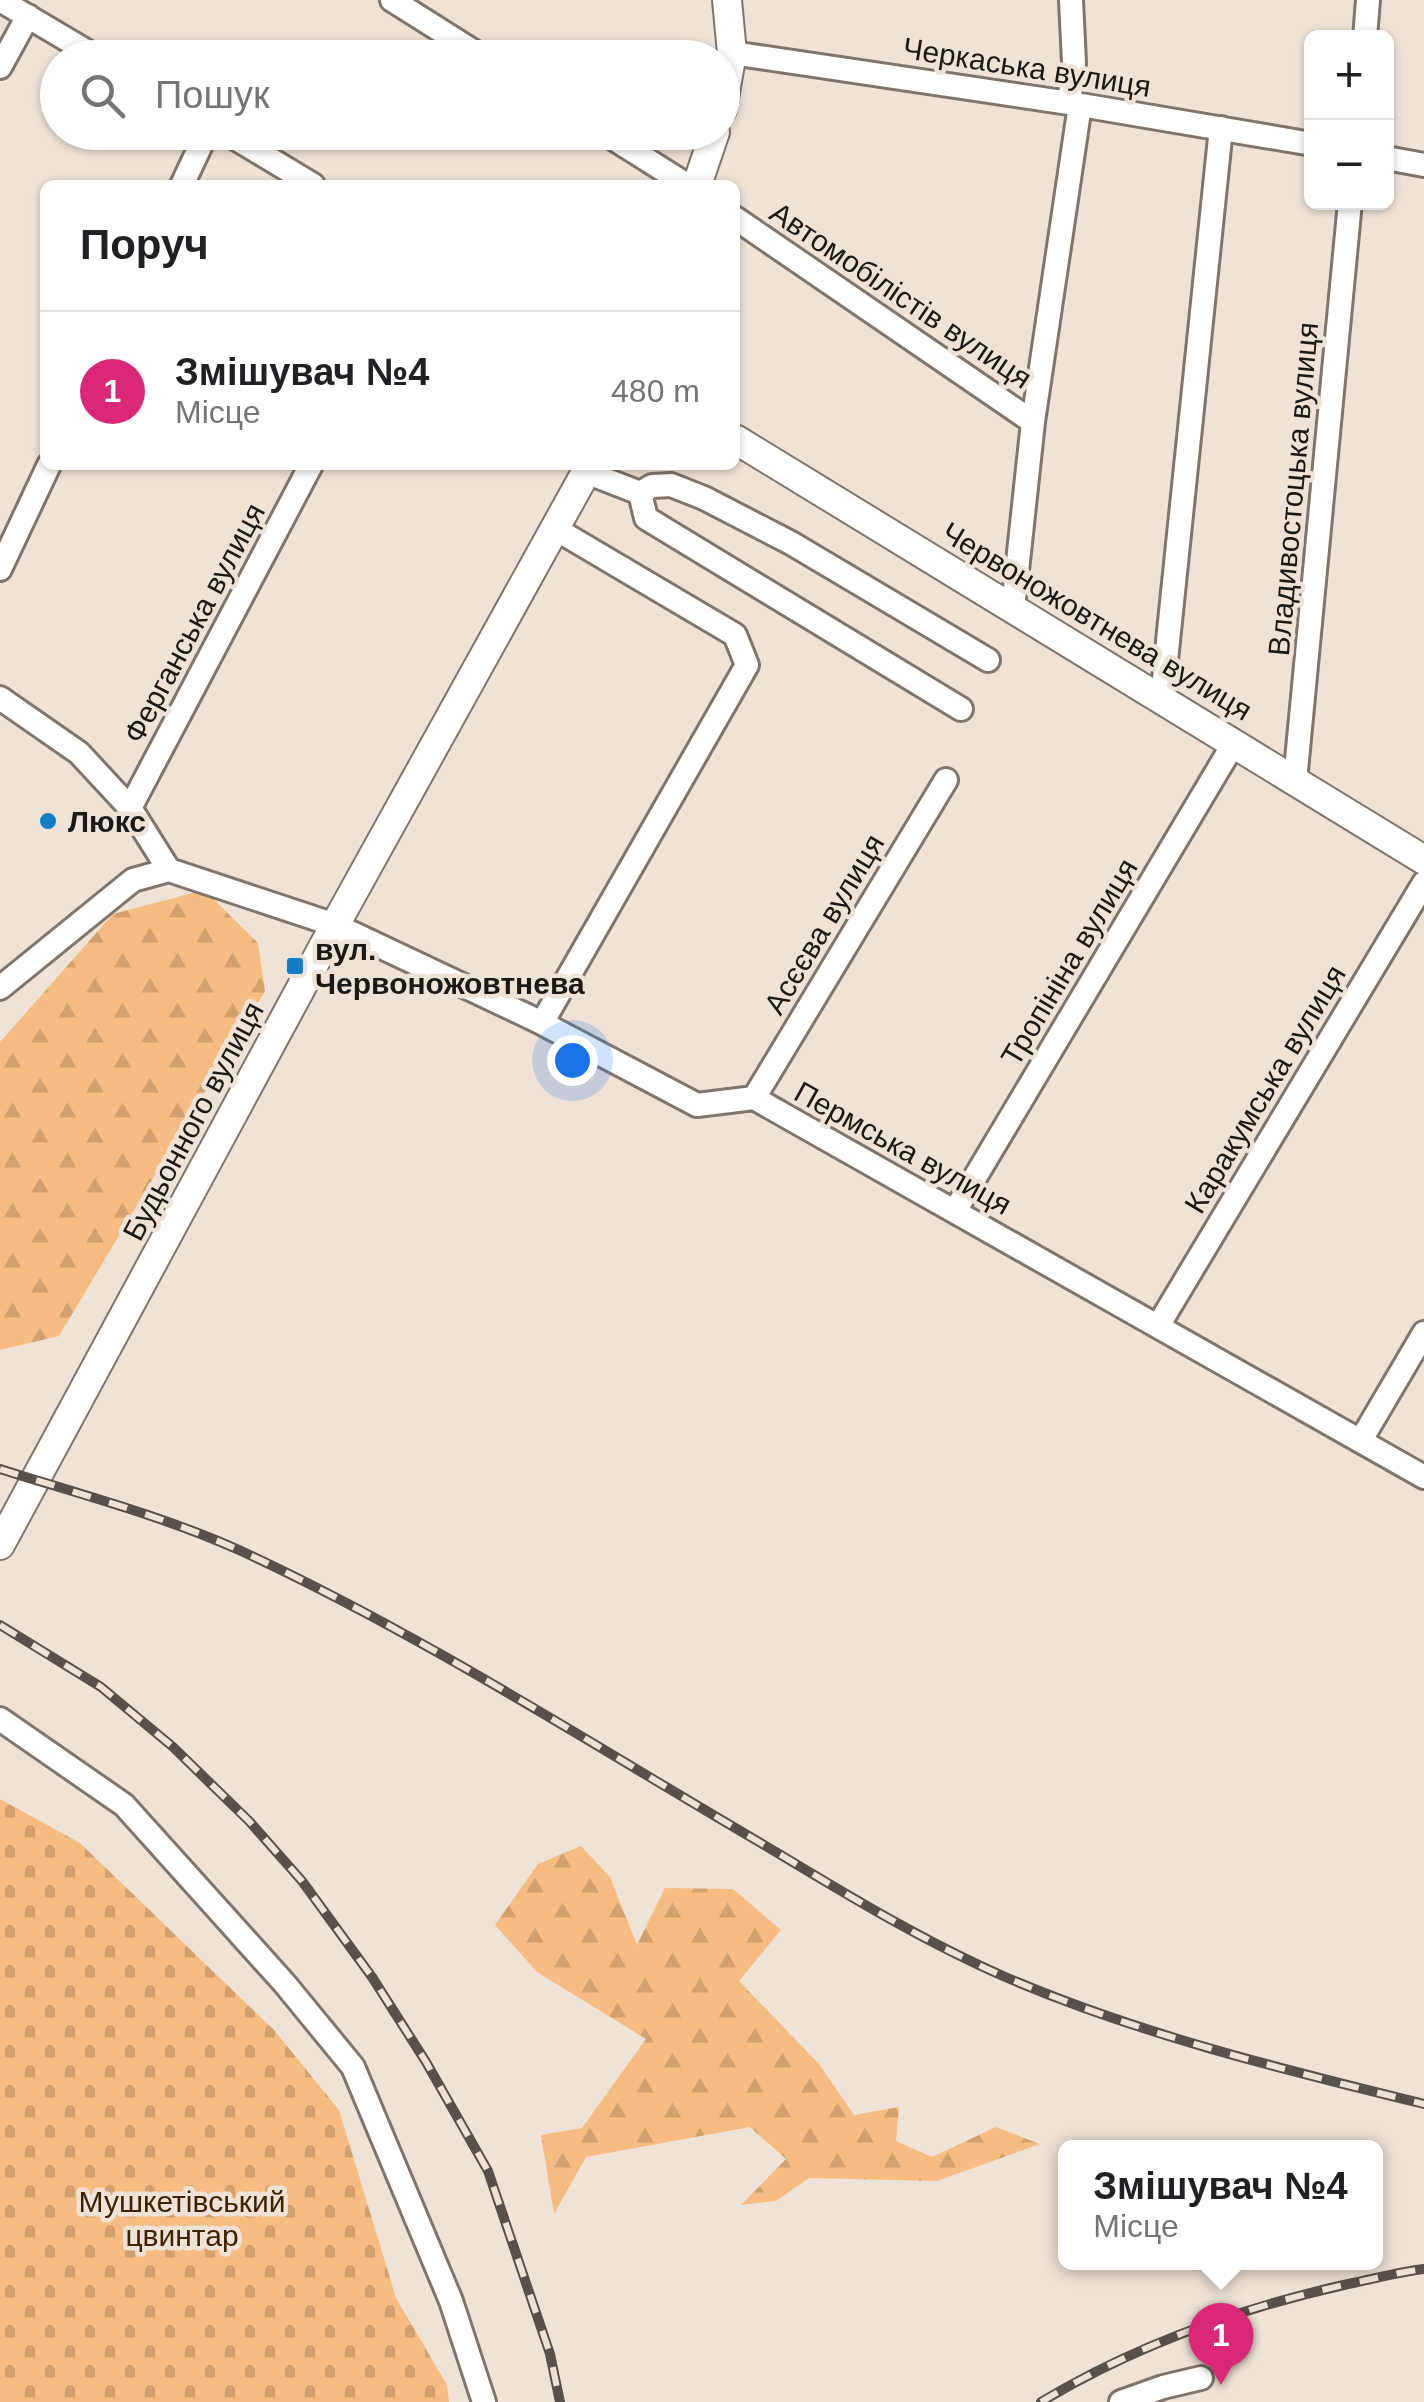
<!DOCTYPE html>
<html lang="uk">
<head>
<meta charset="utf-8">
<style>
	:root { --surface:#fff; --page:#f6f6f6; --text:#202124; --muted:#757577; --line:#e0e0e0; --accent:#db2777 }
	body { margin:0; font-family:Arial,sans-serif; background:var(--page); color:var(--text) }
	.controls { position:absolute; right:30px; top:30px; display:grid; overflow:hidden; border-radius:15px; box-shadow:0 2px 8px #0004 }
	.controls button { width:90px; height:90px; display:grid; place-items:center; padding:0; border:0; border-bottom:2px solid var(--line); background:var(--surface); color:var(--text); font:50px sans-serif }
	.you { position:absolute; left:572px; top:1060px; width:35px; height:35px; margin:-25px; border:8px solid #fff; border-radius:50%; background:#1a73e8; box-shadow:0 0 0 15px #1a73e833 }
	.badge { display:grid; place-items:center; width:65px; height:65px; border-radius:50%; background:var(--accent); color:#fff; font-size:32px; font-weight:700 }
	.pin { position:absolute; translate:-50% -82px; filter:drop-shadow(0 2px 5px #0008) }
	.pin::after { content:''; position:absolute; top:52px; width:35px; height:30px; background:inherit; clip-path:polygon(0 0,100% 0,50% 100%) }
	.popup { position:absolute; left:1058px; top:2140px; width:325px; height:130px; box-sizing:border-box; display:grid; place-content:center; border-radius:15px; background:var(--surface); filter:drop-shadow(0 2px 8px #0005); font-size:32px; white-space:nowrap; color:var(--muted) }
	.popup b { font-size:38px; color:var(--text) }
	.popup::after { content:''; position:absolute; left:50%; top:100%; margin-left:-20px; border:20px solid transparent; border-top-color:var(--surface) }
	.list { margin:0; padding:0; list-style:none }
	h2 { display:flex; justify-content:space-between; align-items:center; height:130px; margin:0; padding:0 40px; font-size:42px }
	h2 small { font-size:32px; font-weight:400; color:var(--muted) }
	.list li { display:grid; grid-template-columns:65px 1fr auto; gap:30px; align-items:center; box-sizing:border-box; height:160px; padding:0 40px; border-top:2px solid var(--line) }
	.list b { display:block; font-size:38px; white-space:nowrap }
	.list p { margin:0; font-size:32px; white-space:nowrap; color:var(--muted) }
	.list em { font-size:32px; font-style:normal; color:var(--muted) }
	.icon { flex:none; width:55px; height:55px; fill:none; stroke:currentColor; stroke-width:2; stroke-linecap:round; stroke-linejoin:round }
	.map { position:relative; flex:none; width:1424px; height:2402px; overflow:hidden }
	.search { position:absolute; background:var(--surface); box-shadow:0 2px 8px #0004; left:40px; top:40px; width:700px; height:110px; display:flex; align-items:center; gap:25px; box-sizing:border-box; padding:0 35px; border-radius:55px; color:var(--muted); font-size:38px }
	.panel { position:absolute; background:var(--surface); box-shadow:0 2px 8px #0004; left:40px; top:180px; width:700px; height:290px; border-radius:15px }
	.map>svg:first-child { display:block }
</style>
</head>
<body>
<div class="map">
<svg width="1424" height="2402" viewBox="0 0 1424 2402">
	<defs>
		<pattern id="forest-firs" width="22" height="20" patternUnits="userSpaceOnUse" patternTransform="scale(2.5)"><rect width="22" height="20" fill="#f6bc81"/><path d="M5 1l3.5 6h-7zM16 11l3.5 6h-7z" fill="#d2a16f"/></pattern>
		<pattern id="cemetery-stones" width="16" height="16" patternUnits="userSpaceOnUse" patternTransform="scale(2.5)"><rect width="16" height="16" fill="#f6bc81"/><path d="M2 7V4a2 2 0 0 1 4 0v3zM10 15v-3a2 2 0 0 1 4 0v3z" fill="#d2a16f"/></pattern>
	</defs>
	<rect width="100%" height="100%" fill="#efe3d7"/>
	<path fill="url(#forest-firs)" d="M 204,890 L 258,943 L 265,991 L 59,1336 L 0,1350 L 0,1042 L 113,914 Z
		M 581,1846 L 610,1877 L 637,1945 L 665,1888 L 733,1889 L 781,1930 L 739,1981 L 819,2064 L 854,2115 L 899,2107 L 896,2141 L 932,2157 L 996,2127 L 1040,2144 L 937,2181 L 809,2178 L 776,2201 L 741,2205 L 786,2159 L 750,2127 L 586,2157 L 554,2214 L 541,2135 L 582,2128 L 646,2039 L 537,1972 L 495,1925 L 538,1864 Z"/>
	<path fill="url(#cemetery-stones)" d="M 0,1799 L 80,1843 L 274,2030 L 339,2110 L 396,2298 L 447,2385 L 449,2402 L 0,2402 Z"/>
	<g fill="none" stroke-linecap="round" stroke-linejoin="round">
		<g stroke="#80756b" stroke-width="28">
			<path id="minor" d="M 0,0 L 98,58
				M 392,0 L 484,58
				M 1365,38 L 1368,0
				M 732,53 L 1069,103 L 1312,144
				M 0,67 L 28,16
				M 1069,103 L 1074,63 L 1071,0
				M 225,132 L 313,185
				M 603,132 L 687,185
				M 1386,158 L 1424,165
				M 182,185 L 207,132
				M 735,218 L 1033,422
				M 586,472 L 640,493 L 646,518 L 961,709
				M 640,493 L 652,486 L 671,485 L 704,498 L 791,543 L 988,660
				M 0,569 L 49,465
				M 1013,608 L 1033,422 L 1080,105
				M 0,698 L 79,753 L 130,808 L 169,870 L 335,925 L 538,1021 L 697,1105 L 754,1098 L 1424,1477
				M 1162,699 L 1221,128
				M 1295,781 L 1350,202
				M 130,808 L 311,465
				M 0,988 L 133,880 L 169,870
				M 542,1023 L 747,665 L 735,635 L 554,528
				M 754,1098 L 946,780
				M 955,1211 L 1234,743
				M 1158,1326 L 1424,883
				M 1361,1440 L 1424,1333
				M 0,1719 L 124,1805 L 285,1984 L 353,2067 L 451,2301 L 484,2402
				M 1121,2402 L 1163,2387 L 1201,2378"/>
		</g>
		<g stroke="#80756b" stroke-width="32">
			<path id="major" d="M 722,109 L 732,53 L 727,0
				M 697,185 L 715,132
				M 735,439 L 1424,860
				M 0,1545 L 335,925 L 590,465"/>
		</g>
		<use href="#minor" stroke="#fff" stroke-width="22"/>
		<use href="#major" stroke="#fff" stroke-width="28"/>
		<g stroke="#58514b" stroke-width="10">
			<path id="rail" d="M 0,1469 C 79,1494 163,1516 239,1550 C 417,1632 585,1740 754,1839 C 835,1887 916,1938 1003,1976 C 1138,2034 1281,2069 1424,2104
				M 0,1625 L 101,1687 L 173,1747 L 249,1821 L 302,1881 L 372,1977 L 426,2062 L 488,2171 L 550,2354 L 560,2402
				M 1041,2402 C 1136,2345 1240,2308 1348,2284 C 1374,2279 1398,2272 1424,2269"/>
		</g>
		<use href="#rail" stroke="#efe3d7" stroke-width="6" stroke-dasharray="19" stroke-linecap="butt"/>
	</g>
	<g fill="#117dc8" stroke="#efe3d7" stroke-width="4">
		<circle cx="48" cy="821" r="10"/>
		<rect x="285" y="956" width="20" height="20" rx="5"/>
	</g>
	<g text-anchor="middle" dominant-baseline="central" stroke-width="9" stroke-linejoin="round" paint-order="stroke">
		<g font-size="30" fill="#1c1814" stroke="#efe3d7">
			<text transform="translate(1027 67) rotate(9)">Черкаська вулиця</text>
			<text transform="translate(901 295) rotate(34)">Автомобілістів вулиця</text>
			<text transform="translate(1293 489) rotate(-85)">Владивостоцька вулиця</text>
			<text transform="translate(1097 621) rotate(31)">Червоножовтнева вулиця</text>
			<text transform="translate(194 623) rotate(-62)">Ферганська вулиця</text>
			<text transform="translate(824 924) rotate(-59)">Асєєва вулиця</text>
			<text transform="translate(1069 962) rotate(-59)">Тропініна вулиця</text>
			<text transform="translate(1265 1089) rotate(-59)">Каракумська вулиця</text>
			<text transform="translate(193 1121) rotate(-62)">Будьонного вулиця</text>
			<text transform="translate(903 1148) rotate(29)">Пермська вулиця</text>
		</g>
		<g font-size="30" font-weight="bold" fill="#1c1814" stroke="#efe3d7" text-anchor="start">
			<text x="68" y="821">Люкс</text>
			<text x="315" y="949">вул.<tspan x="315" dy="34">Червоножовтнева</tspan></text>
		</g>
		<g font-size="30" fill="#3f2301" stroke="#efe3d7">
			<text x="182" y="2201">Мушкетівський<tspan x="182" dy="34">цвинтар</tspan></text>
		</g>
	</g>
</svg>
<div class="controls">
<button>+</button>
<button>−</button>
</div>
<div class="you"></div>
<div class="pin badge" style="left:1221px;top:2385px">1</div>
<div class="popup"><b>Змішувач №4</b>Місце</div>
<div class="search"><svg class="icon" aria-label="search" viewBox="0 0 24 24"><circle cx="10" cy="10" r="6"/><path d="M15 15l6 6"/></svg>Пошук</div>
<section class="panel">
<h2>Поруч<small></small></h2>
<ul class="list">
<li><span class="badge">1</span><div><b>Змішувач №4</b><p>Місце</p></div><em>480 m</em></li>
</ul>
</section>
</div>
</body>
</html>
